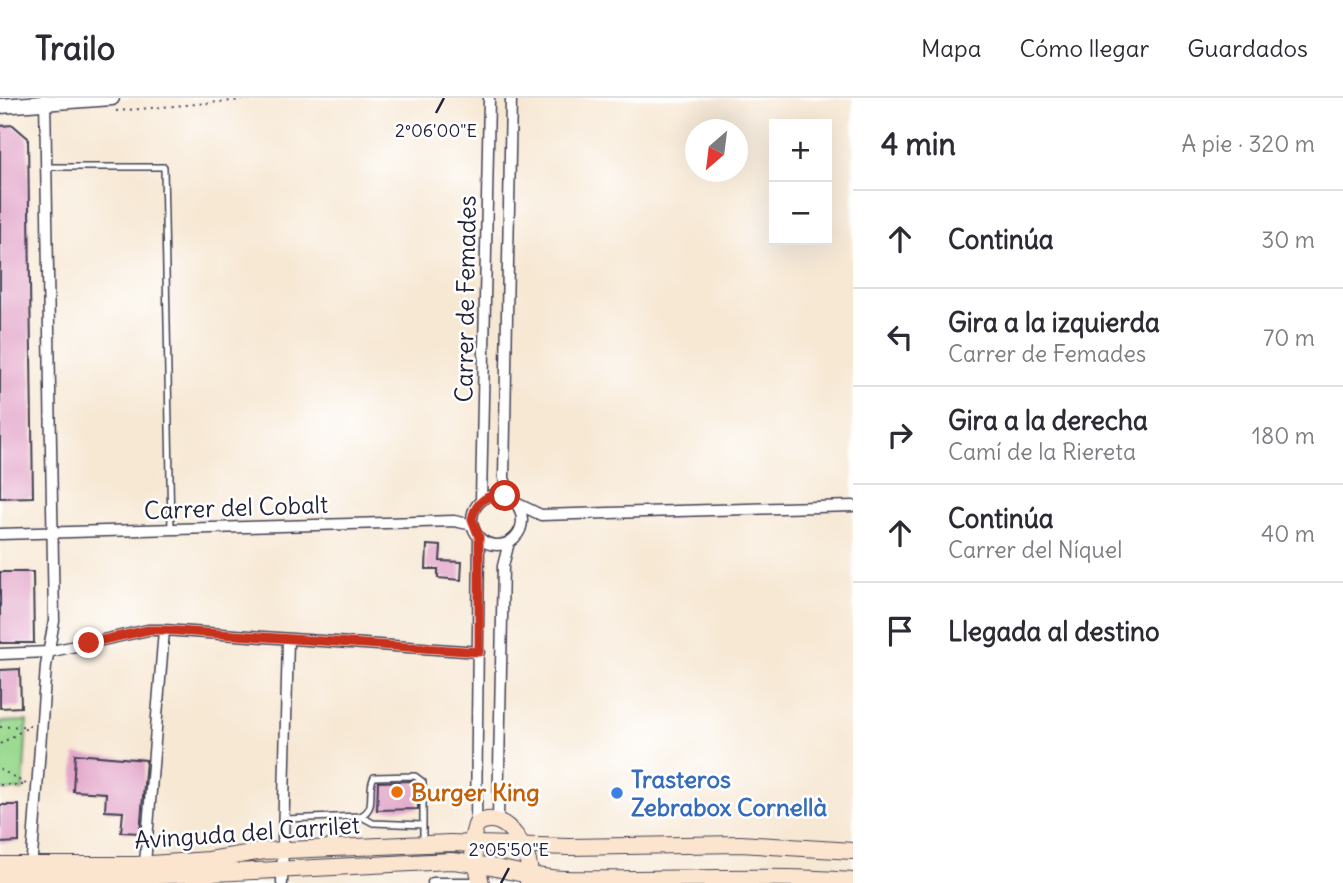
<!DOCTYPE html>
<html lang="es">
<head>
<meta charset="utf-8">
<style>
	:root { --surface:#fff; --page:#f7f7f7; --text:#2b2b33; --muted:#7c7c81; --line:#e1e1e2 }
	body { margin:0; font-family:Delius,sans-serif; background:var(--page); color:var(--text) }
	.controls { position:absolute; right:21px; top:21px; display:grid; overflow:hidden; border-radius:0px; box-shadow:0 7px 28px #0002 }
	.controls button { width:63px; height:63px; display:grid; place-items:center; padding:0; border:0; border-bottom:2px solid var(--line); background:var(--surface); color:var(--text); font:35px sans-serif }
	.compass { position:absolute; left:685px; top:21px; width:63px; height:63px; border-radius:50%; background:var(--surface); box-shadow:0 7px 28px #0002; rotate:208deg }
	.stop { position:absolute; width:21px; height:21px; margin:-16px; border:5px solid #c8321e; border-radius:50%; background:#fff }
	.stop.end { background:#c8321e; border-color:#fff; box-shadow:0 2px 7px #0008 }
	.list { margin:0; padding:0; list-style:none }
	h2 { display:flex; justify-content:space-between; align-items:center; height:91px; margin:0; padding:0 28px; font-size:30px }
	h2 small { font-size:23px; font-weight:400; color:var(--muted) }
	.list li { display:grid; grid-template-columns:46px 1fr auto; gap:21px; align-items:center; box-sizing:border-box; height:98px; padding:0 28px; border-top:2px solid var(--line) }
	.list b { display:block; font-size:26px; white-space:nowrap }
	.list p { margin:0; font-size:23px; white-space:nowrap; color:var(--muted) }
	.list em { font-size:23px; font-style:normal; color:var(--muted) }
	.icon { flex:none; width:38px; height:38px; fill:none; stroke:currentColor; stroke-width:2; stroke-linecap:round; stroke-linejoin:round }
	.map { position:relative; flex:none; width:853px; height:785px; overflow:hidden }
	header { display:flex; align-items:center; gap:42px; box-sizing:border-box; height:98px; padding:0 35px; background:var(--surface); border-bottom:2px solid var(--line) }
	header strong { font-size:33px }
	nav { display:flex; gap:38px; margin-inline-start:auto; font-size:24px }
	main { display:flex }
	aside { flex:1; background:var(--surface) }
	.map>svg:first-child { display:block }
</style>
</head>
<body>
<header>
<strong>Trailo</strong>
<nav><a>Mapa</a><a>Cómo llegar</a><a>Guardados</a></nav>
</header>
<main>
<div class="map">
<svg width="853" height="785" viewBox="0 0 853 785">
	<rect width="100%" height="100%" fill="#fff"/>
	<filter id="ink" filterUnits="userSpaceOnUse"><feTurbulence type="fractalNoise" baseFrequency=".0143" numOctaves="2"/><feDisplacementMap in="SourceGraphic" scale="14" xChannelSelector="R" yChannelSelector="G"/><feConvolveMatrix kernelMatrix="1 2 1 2 8 2 1 2 1" color-interpolation-filters="sRGB"/></filter>
	<filter id="wash" filterUnits="userSpaceOnUse"><feTurbulence type="fractalNoise" baseFrequency=".00686" numOctaves="4" result="noise"/><feDisplacementMap in="SourceGraphic" scale="28" xChannelSelector="R" yChannelSelector="G"/><feGaussianBlur stdDeviation="1.57" result="paint"/><feColorMatrix in="noise" values="0 0 0 0 0 0 0 0 0 0 0 0 0 0 0 0 0 1.4 0 .05"/><feComposite in="paint" operator="in"/></filter>
	<g filter="url(#wash)">
		<rect width="100%" height="100%" fill="#f7e8d4"/>
		<path fill="#9bda90" stroke="#5e7e66" stroke-width="2" d="M 27,623 L 23,692 L 0,692 L 0,624 Z"/>
		<g id="blocks">
			<path fill="#e3a6c9" d="M 13,27 L 28,40 L 33,399 L 0,400 L 0,28 Z
				M 427,447 L 441,448 L 440,463 L 462,464 L 461,482 L 438,480 L 438,471 L 426,471 Z
				M 0,474 L 33,474 L 34,545 L 0,545 Z
				M 20,571 L 21,609 L 0,610 L 0,572 Z
				M 75,656 L 146,662 L 140,735 L 121,734 L 123,714 L 105,713 L 106,695 L 73,693 Z
				M 413,683 L 418,687 L 418,711 L 377,712 L 378,684 Z
				M 0,707 L 19,707 L 19,744 L 0,745 Z"/>
		</g>
	</g>
	<g filter="url(#ink)">
		<use href="#blocks" fill-opacity="0" stroke="#424052" stroke-width="2"/>
		<g fill="none" stroke-linecap="round" stroke-linejoin="round">
			<g stroke="#424052" stroke-width="8">
				<path id="service" d="M 47,69 L 164,69 L 171,431
					M 360,718 C 378,711 366,692 374,679 L 415,678 L 423,684 L 423,727
					M 285,721 L 360,718 L 373,725 L 423,727 L 423,742"/>
			</g>
			<g stroke="#424052" stroke-width="13">
				<path id="minor" d="M 511,0 L 504,380 L 511,401
					M472 422a25 25 0 1 1 50 0a25 25 0 1 1-50 0Z
					M 481,403 L 489,0
					M 516,405 L 541,417 L 853,408
					M 0,436 L 454,423 L 473,427
					M 0,556 L 48,554 L 148,532 L 164,532 L 479,554
					M 498,721 L 503,468 L 509,444
					M 476,727 L 479,439
					M 145,766 L 164,532
					M 31,773 L 46,568 L 54,523 L 45,0
					M 282,785 L 288,541
					M 433,785 L 472,785"/>
			</g>
			<g stroke="#424052" stroke-width="17">
				<path id="tertiary" d="M 0,8 L 112,0"/>
			</g>
			<g stroke="#424052" stroke-width="18">
				<path id="secondary" d="M 0,767 L 136,767 L 209,762 L 264,753 L 450,745 L 569,749 L 740,746 L 853,753
					M 0,780 L 136,779 L 450,763 C 489,765 525,780 565,781 C 661,783 757,776 853,783
					M 481,785 L 471,745 L 476,727 C 505,705 537,760 528,785"/>
			</g>
			<path stroke="#424052" stroke-width="2" stroke-dasharray="2 5" stroke-linecap="butt" d="M 116,13 L 266,0
				M 0,629 L 30,628
				M 0,646 L 30,628
				M 0,671 L 26,686
				M 0,687 L 26,687"/>
			<use href="#service" stroke="#fff" stroke-width="5"/>
			<use href="#minor" stroke="#fff" stroke-width="10"/>
			<use href="#tertiary" stroke="#fff" stroke-width="14"/>
			<use href="#secondary" stroke="#fce5cf" stroke-width="16"/>
		</g>
	</g>
	<g fill="none" stroke-linecap="round" stroke-linejoin="round" filter="url(#ink)">
		<path stroke="#c8321e" stroke-width="9" d="M 89,545 L 148,532 L 164,532 L 479,554 L 479,439 L 472,421 C 476,403 488,395 505,398"/>
	</g>
	<path fill="none" stroke="#22223b" stroke-width="2.5" d="M 436,15 L 444,0M 501,785 L 509,770"/>
	<circle fill="#e8710a" stroke="#fff" stroke-width="2.5" cx="397" cy="694" r="7"/>
	<circle fill="#3f7fe0" stroke="#fff" stroke-width="2.5" cx="617" cy="695" r="7"/>
	<g text-anchor="middle" dominant-baseline="central" stroke-width="5" stroke-linejoin="round" paint-order="stroke">
		<g font-size="24" fill="#22223b" stroke="#fff">
			<text transform="translate(465 201) rotate(-89)">Carrer de Femades</text>
			<text transform="translate(236 409) rotate(-2)">Carrer del Cobalt</text>
			<text transform="translate(247 734) rotate(-4)">Avinguda del Carrilet</text>
		</g>
		<g font-size="24" font-weight="bold" fill="#366cbe" stroke="#fff" text-anchor="start">
			<text x="631" y="681">Trasteros<tspan x="631" dy="28">Zebrabox Cornellà</tspan></text>
		</g>
		<g font-size="24" font-weight="bold" fill="#c56008" stroke="#fff" text-anchor="start">
			<text x="411" y="694">Burger King</text>
		</g>
	</g>
	<g font-size="18" text-anchor="middle" fill="#22223b" stroke="#fff" stroke-width="5" stroke-linejoin="round" paint-order="stroke">
		<text x="436" y="39">2°06'00"E</text>
		<text x="509" y="758">2°05'50"E</text>
	</g>
</svg>
<div class="controls">
<button>+</button>
<button>−</button>
</div>
<svg class="compass" viewBox="-18 -18 36 36"><path d="M0-13l5 13h-10z" fill="#e53935"/><path d="M0 13l5-13h-10z" fill="#7c7c81"/></svg>
<div class="stop" style="left:505px;top:398px"></div>
<div class="stop end" style="left:89px;top:545px"></div>
</div>
<aside>
<h2>4 min<small>A pie · 320 m</small></h2>
<ul class="list">
<li><svg class="icon" aria-label="ahead" viewBox="0 0 24 24"><path d="M12 20V5M6 11l6-6 6 6"/></svg><div><b>Continúa</b></div><em>30 m</em></li>
<li><svg class="icon" aria-label="left" viewBox="0 0 24 24"><path d="M17 20v-9H6M10 6l-5 5 5 5"/></svg><div><b>Gira a la izquierda</b><p>Carrer de Femades</p></div><em>70 m</em></li>
<li><svg class="icon" aria-label="right" viewBox="0 0 24 24"><path d="M7 20v-9h11M14 6l5 5-5 5"/></svg><div><b>Gira a la derecha</b><p>Camí de la Riereta</p></div><em>180 m</em></li>
<li><svg class="icon" aria-label="ahead" viewBox="0 0 24 24"><path d="M12 20V5M6 11l6-6 6 6"/></svg><div><b>Continúa</b><p>Carrer del Níquel</p></div><em>40 m</em></li>
<li><svg class="icon" aria-label="arrive" viewBox="0 0 24 24"><path d="M6 21V4h12l-3 4 3 4H6"/></svg><div><b>Llegada al destino</b></div></li>
</ul>
</aside>
</main>
</body>
</html>
